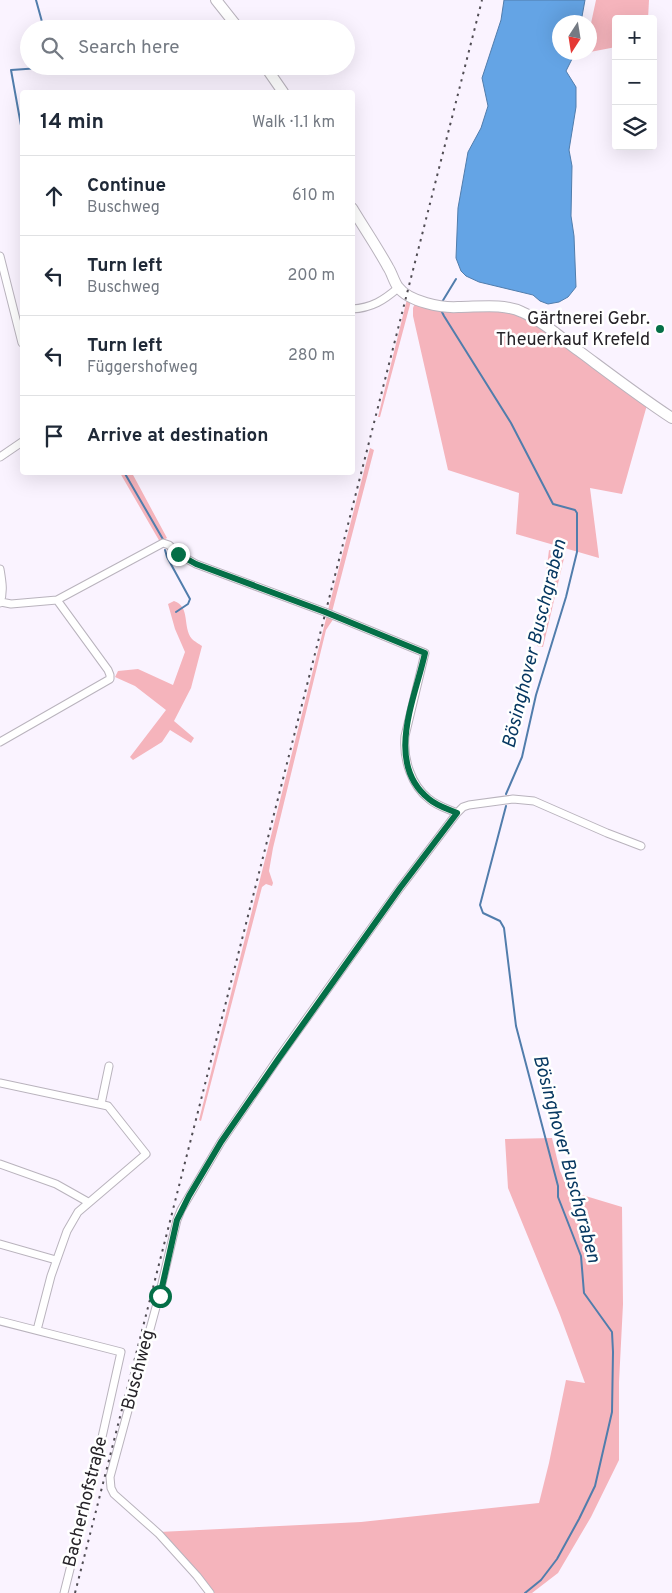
<!DOCTYPE html>
<html lang="en">
<head>
<meta charset="utf-8">
<style>
	:root { --surface:#fff; --page:#f6f6f7; --text:#1f2937; --muted:#747a83; --line:#e0e1e3 }
	body { margin:0; font-family:Overpass,sans-serif; background:var(--page); color:var(--text) }
	.controls { position:absolute; right:15px; top:15px; display:grid; overflow:hidden; border-radius:5px; box-shadow:0 5px 20px #0002 }
	.controls button { width:45px; height:45px; display:grid; place-items:center; padding:0; border:0; border-bottom:1px solid var(--line); background:var(--surface); color:var(--text); font:25px sans-serif }
	.compass { position:absolute; left:552px; top:15px; width:45px; height:45px; border-radius:50%; background:var(--surface); box-shadow:0 5px 20px #0002; rotate:192deg }
	.stop { position:absolute; width:15px; height:15px; margin:-11px; border:4px solid #046f47; border-radius:50%; background:#fff }
	.stop.end { background:#046f47; border-color:#fff; box-shadow:0 1px 5px #0008 }
	.list { margin:0; padding:0; list-style:none }
	h2 { display:flex; justify-content:space-between; align-items:center; height:65px; margin:0; padding:0 20px; font-size:21px }
	h2 small { font-size:16px; font-weight:400; color:var(--muted) }
	.list li { display:grid; grid-template-columns:32px 1fr auto; gap:15px; align-items:center; box-sizing:border-box; height:80px; padding:0 20px; border-top:1px solid var(--line) }
	.list b { display:block; font-size:19px; white-space:nowrap }
	.list p { margin:0; font-size:16px; white-space:nowrap; color:var(--muted) }
	.list em { font-size:16px; font-style:normal; color:var(--muted) }
	.icon { flex:none; width:28px; height:28px; fill:none; stroke:currentColor; stroke-width:2; stroke-linecap:round; stroke-linejoin:round }
	.map { position:relative; flex:none; width:672px; height:1593px; overflow:hidden }
	.search { position:absolute; background:var(--surface); box-shadow:0 5px 20px #0002; left:20px; top:20px; width:335px; height:55px; display:flex; align-items:center; gap:12px; box-sizing:border-box; padding:0 18px; border-radius:28px; color:var(--muted); font-size:19px }
	.panel { position:absolute; background:var(--surface); box-shadow:0 5px 20px #0002; left:20px; top:90px; width:335px; height:385px; border-radius:5px }
	.map>svg:first-child { display:block }
</style>
</head>
<body>
<div class="map">
<svg width="672" height="1593" viewBox="0 0 672 1593">
	<rect width="100%" height="100%" fill="#faf3ff"/>
	<path fill="#f5b4bc" d="M 596,0 L 649,0 L 648,19 L 616,19 L 616,47 L 590,52 L 590,28 Z
		M 407,299 L 411,301 L 380,417 L 378,417 Z
		M 415,303 L 492,308 L 523,315 L 647,405 L 622,494 L 590,488 L 599,558 L 516,534 L 519,493 L 448,470 L 413,316 L 413,308 Z
		M 370,448 L 374,450 L 332,612 L 328,610 Z
		M 120,473 L 132,473 L 167,538 L 160,542 Z
		M 549,550 L 565,554 L 543,647 L 537,646 Z
		M 174,601 C 191,607 182,627 192,639 C 194,641 199,644 202,646 L 191,688 L 174,721 L 194,738 L 191,743 L 170,730 L 162,742 L 133,760 L 130,757 L 166,710 L 135,686 L 115,677 L 118,671 L 138,669 L 173,685 L 185,652 L 175,629 L 168,604 Z
		M 327,615 L 334,618 L 326,630 L 273,848 L 269,871 L 273,883 L 272,886 L 266,884 L 262,887 L 201,1121 L 199,1120 Z
		M 552,1138 L 560,1171 L 569,1191 L 622,1207 L 623,1304 L 619,1382 L 619,1460 L 591,1517 L 558,1573 L 532,1593 L 212,1593 L 159,1532 L 361,1522 L 539,1503 L 549,1463 L 566,1380 L 585,1383 L 560,1315 L 508,1188 L 505,1139 Z"/>
	<path fill="#64a4e5" stroke="#517dac" d="M 504,0 L 585,0 L 581,22 L 560,22 L 560,52 L 575,53 L 566,71 L 576,87 L 576,107 L 569,150 L 572,166 L 571,216 L 574,236 L 576,287 L 568,297 L 559,302 L 548,304 L 540,301 L 533,295 L 479,282 L 466,276 L 461,271 L 456,258 L 458,208 L 468,152 L 481,128 L 488,106 L 482,78 L 501,20 Z"/>
	<g fill="none" stroke-linecap="round" stroke-linejoin="round">
		<path stroke="#517dac" stroke-width="2" d="M 36,0 L 44,29
			M 22,131 L 11,70 L 55,67 L 55,66
			M 442,302 L 456,279
			M 441,310 L 444,316 L 511,423 L 553,504 L 575,510 L 577,513 L 577,552 L 566,597 L 536,695 L 522,757 L 506,794
			M 124,472 L 164,541
			M 165,550 L 167,557 L 190,599 L 188,604 L 176,612
			M 506,806 L 480,905 L 483,913 L 500,921 L 504,928 L 516,1026 L 558,1186 L 558,1197 L 581,1256 L 584,1293 L 612,1332 L 613,1352 L 612,1412 L 595,1486 L 579,1519 L 557,1559 L 541,1580 L 525,1593"/>
		<g stroke="#b9b3bd" stroke-width="9">
			<path id="street" d="M 0,256 L 22,343
				M 352,309 C 372,308 384,300 398,288
				M 0,457 L 22,442
				M 0,569 C 2,581 4,592 0,603
				M 1,602 L 11,604 L 57,600 L 163,543 L 169,545 L 178,554 L 196,564 L 325,612 L 425,653 L 405,736 C 403,759 411,785 429,799 C 437,806 448,809 457,813 L 400,888 L 279,1057 L 221,1142 L 181,1210 L 177,1220 L 159,1296 L 110,1477 L 111,1488 L 114,1494 L 159,1534 L 197,1576 L 210,1593
				M 0,742 L 110,679 L 110,675 L 108,670 L 57,600
				M 457,813 L 463,807 L 469,805 L 513,799 L 534,801 L 607,833 L 641,846
				M 0,1083 L 108,1106 L 146,1154 L 78,1212 L 67,1231 L 51,1276 L 37,1330
				M 101,1104 L 109,1066
				M 0,1164 L 56,1184 L 88,1202
				M 0,1244 L 56,1260
				M 0,1321 L 121,1352 L 94,1473 L 64,1593"/>
		</g>
		<g stroke="#b9b3bd" stroke-width="12">
			<path id="secondary" d="M 216,0 L 239,29
				M 265,66 L 283,92
				M 352,208 C 364,228 377,247 388,267 C 392,273 394,282 398,287 C 409,302 442,308 458,307 C 479,307 503,303 522,312 C 543,321 561,338 579,351 C 610,374 640,397 672,418"/>
		</g>
		<use href="#street" stroke="#fff" stroke-width="7"/>
		<use href="#secondary" stroke="#fff" stroke-width="10"/>
		<path stroke="#514d54" stroke-width="2" stroke-dasharray="2.5 5" stroke-linecap="butt" d="M 75,1593 L 482,0"/>
	</g>
	<g fill="none" stroke-linecap="round" stroke-linejoin="round">
		<path stroke="#046f47" stroke-width="6" d="M 160,1296 L 177,1220 L 189,1196 L 221,1142 L 279,1058 L 400,888 L 457,813 C 448,809 437,806 429,799 C 384,763 415,699 425,653 L 325,612 L 196,564 L 178,554"/>
	</g>
	<circle fill="#046f47" stroke="#fff" stroke-width="2" cx="660" cy="329" r="5"/>
	<g text-anchor="middle" dominant-baseline="central" stroke-width="5" stroke-linejoin="round" paint-order="stroke">
		<g font-size="18" fill="#262328" stroke="#fff" text-anchor="end">
			<text x="650" y="319">Gärtnerei Gebr.<tspan x="650" dy="21">Theuerkauf Krefeld</tspan></text>
		</g>
		<g font-size="18" fill="#262328" stroke="#fff">
			<text transform="translate(139 1370) rotate(-75)">Buschweg</text>
			<text transform="translate(86 1502) rotate(-76)">Bacherhofstraße</text>
		</g>
		<g font-size="19" font-style="italic" fill="#073861" stroke="#fff">
			<text transform="translate(535 644) rotate(-76)">Bösinghover Buschgraben</text>
			<text transform="translate(566 1159) rotate(75)">Bösinghover Buschgraben</text>
		</g>
	</g>
</svg>
<div class="controls">
<button>+</button>
<button>−</button>
<button><svg class="icon" aria-label="layers" viewBox="0 0 24 24"><path d="M12 4l9 5-9 5-9-5zM3 14l9 5 9-5"/></svg></button>
</div>
<svg class="compass" viewBox="-18 -18 36 36"><path d="M0-13l5 13h-10z" fill="#e53935"/><path d="M0 13l5-13h-10z" fill="#747a83"/></svg>
<div class="stop" style="left:160px;top:1296px"></div>
<div class="stop end" style="left:178px;top:554px"></div>
<div class="search"><svg class="icon" aria-label="search" viewBox="0 0 24 24"><circle cx="10" cy="10" r="6"/><path d="M15 15l6 6"/></svg>Search here</div>
<section class="panel">
<h2>14 min<small>Walk · 1.1 km</small></h2>
<ul class="list">
<li><svg class="icon" aria-label="ahead" viewBox="0 0 24 24"><path d="M12 20V5M6 11l6-6 6 6"/></svg><div><b>Continue</b><p>Buschweg</p></div><em>610 m</em></li>
<li><svg class="icon" aria-label="left" viewBox="0 0 24 24"><path d="M17 20v-9H6M10 6l-5 5 5 5"/></svg><div><b>Turn left</b><p>Buschweg</p></div><em>200 m</em></li>
<li><svg class="icon" aria-label="left" viewBox="0 0 24 24"><path d="M17 20v-9H6M10 6l-5 5 5 5"/></svg><div><b>Turn left</b><p>Függershofweg</p></div><em>280 m</em></li>
<li><svg class="icon" aria-label="arrive" viewBox="0 0 24 24"><path d="M6 21V4h12l-3 4 3 4H6"/></svg><div><b>Arrive at destination</b></div></li>
</ul>
</section>
</div>
</body>
</html>
